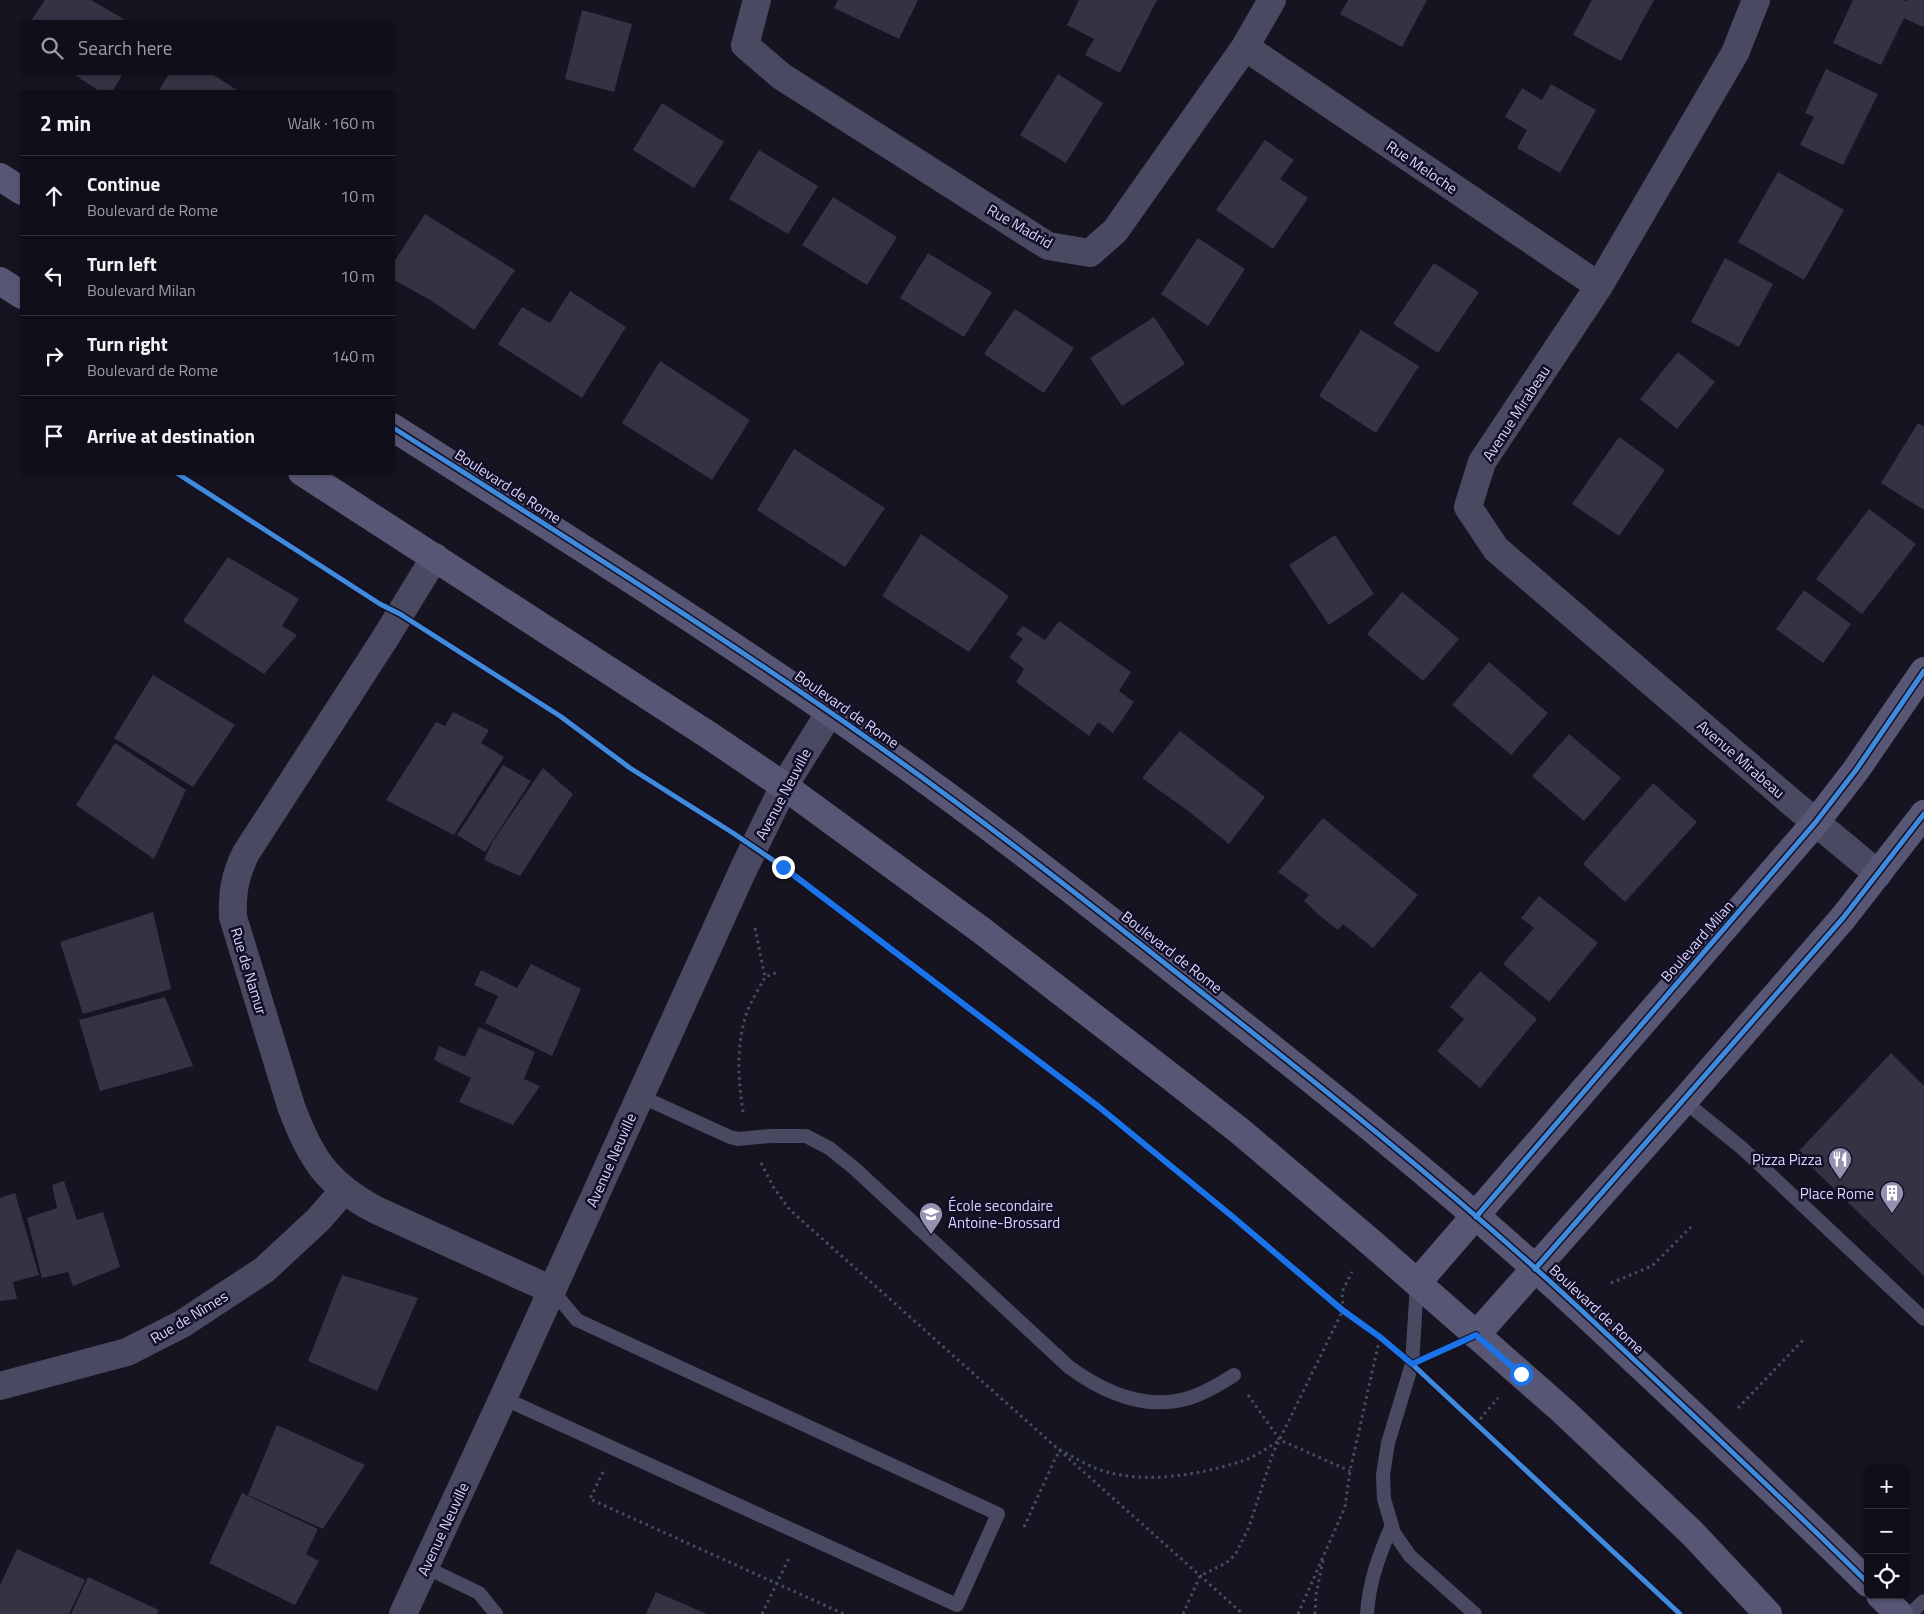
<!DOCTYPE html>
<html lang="en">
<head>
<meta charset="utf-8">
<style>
	:root { --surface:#100f19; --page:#191822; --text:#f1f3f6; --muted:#9c9ca2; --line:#302f38 }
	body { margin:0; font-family:"Titillium Web",sans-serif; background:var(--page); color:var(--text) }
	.controls { position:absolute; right:15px; bottom:15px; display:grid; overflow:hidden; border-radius:8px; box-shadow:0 1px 4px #0004 }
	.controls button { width:45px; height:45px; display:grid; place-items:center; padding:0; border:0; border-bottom:1px solid var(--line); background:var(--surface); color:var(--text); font:25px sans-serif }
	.stop { position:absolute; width:15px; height:15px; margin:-11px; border:4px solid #1a73e8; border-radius:50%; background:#fff }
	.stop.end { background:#1a73e8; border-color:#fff; box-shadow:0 1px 5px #0008 }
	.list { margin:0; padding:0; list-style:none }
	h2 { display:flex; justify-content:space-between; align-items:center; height:65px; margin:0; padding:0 20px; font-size:21px }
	h2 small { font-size:16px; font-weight:400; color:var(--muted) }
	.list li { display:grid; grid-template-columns:32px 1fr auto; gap:15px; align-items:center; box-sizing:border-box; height:80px; padding:0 20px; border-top:1px solid var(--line) }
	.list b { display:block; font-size:19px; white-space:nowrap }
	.list p { margin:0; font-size:16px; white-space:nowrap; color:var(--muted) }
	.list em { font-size:16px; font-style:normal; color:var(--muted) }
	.icon { flex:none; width:28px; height:28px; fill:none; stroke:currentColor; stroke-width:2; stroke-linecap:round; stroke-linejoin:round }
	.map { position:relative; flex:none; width:1924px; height:1614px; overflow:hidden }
	.search { position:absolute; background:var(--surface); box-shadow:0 1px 4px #0004; left:20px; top:20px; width:375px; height:55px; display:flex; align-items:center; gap:12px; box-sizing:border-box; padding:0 18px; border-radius:8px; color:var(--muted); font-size:19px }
	.panel { position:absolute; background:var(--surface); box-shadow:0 1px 4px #0004; left:20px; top:90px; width:375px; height:385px; border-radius:8px }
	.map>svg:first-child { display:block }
</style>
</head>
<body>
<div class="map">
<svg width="1924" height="1614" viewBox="0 0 1924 1614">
	<rect width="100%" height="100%" fill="#161421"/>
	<path fill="#343243" d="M 45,0 L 91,0 L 129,22 L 30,22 Z
		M 838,0 L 918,0 L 899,39 L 834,8 Z
		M 1079,0 L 1157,0 L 1120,73 L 1085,55 L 1094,39 L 1067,25 Z
		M 1348,0 L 1427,0 L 1402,47 L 1340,14 Z
		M 1592,0 L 1654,0 L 1621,61 L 1573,35 Z
		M 1853,0 L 1903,0 L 1907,2 L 1907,0 L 1924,0 L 1924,25 L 1923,27 L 1904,18 L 1881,65 L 1833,43 Z
		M 582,10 L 632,24 L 614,92 L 565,79 Z
		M 1826,69 L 1878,94 L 1843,165 L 1800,145 L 1814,117 L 1805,113 Z
		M 70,72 L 124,72 L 112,92 L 101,92 Z
		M 170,72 L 209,72 L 240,92 L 158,92 Z
		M 1058,74 L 1103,103 L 1066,163 L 1020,135 Z
		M 1551,84 L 1596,110 L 1560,173 L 1517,148 L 1527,130 L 1505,117 L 1522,88 L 1542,100 Z
		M 662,103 L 724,142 L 694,188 L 633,150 Z
		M 1265,140 L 1294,160 L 1280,179 L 1308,198 L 1273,249 L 1216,210 Z
		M 759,150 L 818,186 L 788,234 L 729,199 Z
		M 1778,172 L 1844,210 L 1804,280 L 1738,242 Z
		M 833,197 L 897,237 L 867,285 L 802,245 Z
		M 425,214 L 515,270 L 474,330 L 432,301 L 392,279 L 392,265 Z
		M 1198,238 L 1245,269 L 1208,326 L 1161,294 Z
		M 928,253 L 992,292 L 964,337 L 900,298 Z
		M 1725,258 L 1773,284 L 1739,347 L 1691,322 Z
		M 1434,263 L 1479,292 L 1438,353 L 1393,324 Z
		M 570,291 L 626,327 L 582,398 L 498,344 L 522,307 L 550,323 Z
		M 1015,309 L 1074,348 L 1044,393 L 984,354 Z
		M 1154,317 L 1185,364 L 1122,406 L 1090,358 Z
		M 1361,330 L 1419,366 L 1376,433 L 1319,396 Z
		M 1678,352 L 1715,382 L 1677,429 L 1640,399 Z
		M 660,361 L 750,420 L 712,480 L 622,423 Z
		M 1918,423 L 1924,427 L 1924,510 L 1881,483 Z
		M 1619,437 L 1665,470 L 1619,536 L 1572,504 Z
		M 794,449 L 885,508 L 845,567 L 757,510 Z
		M 1869,509 L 1916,544 L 1862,614 L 1816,579 Z
		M 921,534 L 1009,596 L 969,652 L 882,596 Z
		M 1335,535 L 1374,594 L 1329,625 L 1289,565 Z
		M 228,557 L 299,599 L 282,626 L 297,635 L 264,674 L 183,621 Z
		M 1804,590 L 1851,624 L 1823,663 L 1776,629 Z
		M 1402,592 L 1459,639 L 1423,681 L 1367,634 Z
		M 1059,621 L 1131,672 L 1119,691 L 1134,702 L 1113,733 L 1098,722 L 1089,736 L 1016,682 L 1024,669 L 1009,657 L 1023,639 L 1016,634 L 1023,626 L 1045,640 Z
		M 1489,662 L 1548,713 L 1511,755 L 1452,705 Z
		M 153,675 L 235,725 L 193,787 L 114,738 Z
		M 453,712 L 489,730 L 481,743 L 504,757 L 454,835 L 386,800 L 436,722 L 445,726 Z
		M 1180,731 L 1265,797 L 1229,844 L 1187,810 L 1142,778 Z
		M 1569,734 L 1621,778 L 1584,821 L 1532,776 Z
		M 115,743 L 186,790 L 154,859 L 76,805 Z
		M 503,765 L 531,781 L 485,852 L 457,835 Z
		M 543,768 L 573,794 L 520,876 L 484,860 L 493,841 Z
		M 1653,783 L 1697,822 L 1625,902 L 1583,864 Z
		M 1323,818 L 1418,895 L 1373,948 L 1343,924 L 1338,930 L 1320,916 L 1304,901 L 1309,895 L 1278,872 Z
		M 1539,896 L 1598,943 L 1549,1002 L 1503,964 L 1534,928 L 1521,918 Z
		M 153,912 L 171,989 L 83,1014 L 60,942 Z
		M 531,964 L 581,989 L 552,1056 L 485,1023 L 498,996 L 474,985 L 481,970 L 517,988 Z
		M 1480,971 L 1537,1019 L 1480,1088 L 1437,1051 L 1464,1019 L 1450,1007 Z
		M 165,997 L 193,1066 L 100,1091 L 79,1020 Z
		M 479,1027 L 535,1052 L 524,1079 L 540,1086 L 513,1125 L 459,1102 L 471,1078 L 434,1060 L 439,1046 L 465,1057 Z
		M 1891,1053 L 1924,1086 L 1924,1276 L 1797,1153 Z
		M 64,1181 L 77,1220 L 103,1212 L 120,1267 L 73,1286 L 68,1272 L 42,1278 L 27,1218 L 57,1208 L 52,1185 Z
		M 15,1193 L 39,1275 L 13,1282 L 17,1299 L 0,1301 L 0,1198 Z
		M 342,1275 L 418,1298 L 377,1391 L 308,1361 Z
		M 277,1425 L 365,1465 L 323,1529 L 248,1495 Z
		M 242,1493 L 318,1529 L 306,1554 L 319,1561 L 295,1605 L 209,1563 Z
		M 17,1549 L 85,1580 L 69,1614 L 0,1614 L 0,1585 Z
		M 88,1577 L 159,1610 L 157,1614 L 71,1614 Z
		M 656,1592 L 707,1614 L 646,1614 Z"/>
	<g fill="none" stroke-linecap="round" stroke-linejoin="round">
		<path stroke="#44505f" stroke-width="3" stroke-dasharray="2.5 4" stroke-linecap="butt" d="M 755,928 L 765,977
			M 743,1112 C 738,1079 736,1047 746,1015 C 750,1002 759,989 765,977 L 778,972
			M 761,1163 L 774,1188 L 790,1210 L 1243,1614
			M 1611,1283 L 1652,1266 L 1691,1227
			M 1248,1395 L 1280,1440 L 1350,1471
			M 1738,1408 L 1805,1338
			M 1476,1424 L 1498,1398
			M 603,1472 L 590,1499 L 844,1614
			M 1024,1527 L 1054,1461 L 1060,1450 C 1072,1456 1083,1463 1095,1468 C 1139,1485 1195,1476 1239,1462 C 1254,1458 1267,1448 1280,1440
			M 762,1614 L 789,1558
			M 1183,1614 L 1200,1576 L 1226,1563 L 1235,1555 L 1249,1527 L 1273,1453 L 1343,1310 L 1342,1292 L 1352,1272
			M 1298,1614 L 1345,1507 L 1350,1471 L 1380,1337
			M 1315,1614 L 1316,1595 L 1323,1560"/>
		<path stroke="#4a4962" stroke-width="14" d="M 640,1096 L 730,1137 L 738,1139 L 770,1136 L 806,1136 L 829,1148 L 854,1168 L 1069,1367 C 1103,1392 1146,1411 1189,1398 C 1205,1393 1220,1384 1234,1375
			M 1684,1101 L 1742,1148 L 1924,1319
			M 1417,1283 L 1412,1364 L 1388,1443 L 1383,1475 L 1384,1499 L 1394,1533 L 1410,1556 L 1475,1614
			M 503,1398 L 957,1605 L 998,1514 L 577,1320 L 552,1290
			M 425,1567 L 479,1593 L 496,1614
			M 1367,1614 C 1369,1582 1379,1555 1392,1525
			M 1910,1614 L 1924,1601"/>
		<path stroke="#4a4962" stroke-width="28" d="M 757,0 L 745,45 L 781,76 L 1048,246 L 1090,253 L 1115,231 L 1245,47 L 1272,0
			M 1756,0 L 1735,53 L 1599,286 L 1482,462 L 1468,507 L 1496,549 L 1790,801 L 1878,874
			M 1245,47 L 1599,286
			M 435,557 L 384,640 L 246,853 C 235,875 232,892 233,917 L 291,1106 C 310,1158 327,1184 376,1210 L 552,1290
			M 0,1386 L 127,1352 L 182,1324 L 264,1270 L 318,1220 L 344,1190
			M 403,1614 L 503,1398 L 743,870 L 784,786 L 830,712"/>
		<path stroke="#575674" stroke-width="28" d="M 0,177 L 22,191
			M 0,281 L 22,295
			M 392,427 C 554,530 717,632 874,743 C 979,817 1081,897 1182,977 C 1318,1084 1454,1192 1581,1310 C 1677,1400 1774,1490 1868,1583
			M 302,472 L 710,736 L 784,786 L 981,930 L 1175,1080 L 1241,1132 L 1374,1245 L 1563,1411 L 1692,1533 L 1768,1614
			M 1417,1283 L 1815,823 L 1856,770 L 1924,671
			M 1476,1335 L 1684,1101 L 1843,918 L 1924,814
			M 1880,1595 L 1899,1614"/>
		<g stroke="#130f26" stroke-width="8">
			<path id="cycleway" d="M 392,427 C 554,530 717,632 874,743 C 979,817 1081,897 1182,977 C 1318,1084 1454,1192 1581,1310 C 1677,1400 1774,1490 1868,1583
				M 175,472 L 380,604 L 400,614 L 560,716 L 630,768 L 733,833 L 783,867 L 1099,1107 L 1233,1217 L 1343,1310 L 1380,1337 L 1412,1364 L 1680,1614
				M 1476,1217 L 1815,823 L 1856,770 L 1924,671
				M 1535,1269 L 1843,918 L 1924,814
				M 1412,1364 L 1476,1335"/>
		</g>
		<use href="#cycleway" stroke="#408adc" stroke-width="5"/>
	</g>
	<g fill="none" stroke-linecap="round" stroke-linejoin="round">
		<path stroke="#1a73e8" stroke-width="6" d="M 783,867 L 1099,1107 L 1233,1217 L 1342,1310 L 1380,1337 L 1412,1364 L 1476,1335 L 1521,1374"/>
	</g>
	<defs>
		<g id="restaurant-pin" transform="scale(1.25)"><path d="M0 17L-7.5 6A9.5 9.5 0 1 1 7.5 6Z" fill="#9591b1" stroke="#130f26"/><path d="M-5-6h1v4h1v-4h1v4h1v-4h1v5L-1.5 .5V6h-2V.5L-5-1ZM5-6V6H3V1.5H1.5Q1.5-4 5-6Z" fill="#fff"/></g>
		<g id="building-pin" transform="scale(1.25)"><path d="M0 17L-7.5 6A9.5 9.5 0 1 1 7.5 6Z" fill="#9591b1" stroke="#130f26"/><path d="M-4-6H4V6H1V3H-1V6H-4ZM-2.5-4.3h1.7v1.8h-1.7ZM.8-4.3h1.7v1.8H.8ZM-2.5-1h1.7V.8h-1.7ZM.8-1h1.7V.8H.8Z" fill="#fff"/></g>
		<g id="school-pin" transform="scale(1.25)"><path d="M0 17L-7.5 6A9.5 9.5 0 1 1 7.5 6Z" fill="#9591b1" stroke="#130f26"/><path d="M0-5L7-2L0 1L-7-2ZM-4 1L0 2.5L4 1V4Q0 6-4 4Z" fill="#fff"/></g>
	</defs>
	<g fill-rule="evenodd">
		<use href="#restaurant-pin" x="1840" y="1159"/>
		<use href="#building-pin" x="1892" y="1193"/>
		<use href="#school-pin" x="931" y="1214"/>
	</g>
	<g text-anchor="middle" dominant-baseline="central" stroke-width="5" stroke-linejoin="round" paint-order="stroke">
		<g font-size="15" fill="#d9d4ff" stroke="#130f26">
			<text transform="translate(1422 167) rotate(34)">Rue Meloche</text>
			<text transform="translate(1020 226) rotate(30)">Rue Madrid</text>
			<text transform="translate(1516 413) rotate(-57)">Avenue Mirabeau</text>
			<text transform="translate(508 486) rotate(33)">Boulevard de Rome</text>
			<text transform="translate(847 709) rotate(35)">Boulevard de Rome</text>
			<text transform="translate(1741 759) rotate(41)">Avenue Mirabeau</text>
			<text transform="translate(783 794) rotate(-62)">Avenue Neuville</text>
			<text transform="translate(1697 941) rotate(-49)">Boulevard Milan</text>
			<text transform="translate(1172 952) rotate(38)">Boulevard de Rome</text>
			<text transform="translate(249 971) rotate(73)">Rue de Namur</text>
			<text transform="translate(611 1160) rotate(-66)">Avenue Neuville</text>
			<text transform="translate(1597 1309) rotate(43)">Boulevard de Rome</text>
			<text transform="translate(189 1317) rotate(-31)">Rue de Nîmes</text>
			<text transform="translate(443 1529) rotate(-65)">Avenue Neuville</text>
		</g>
		<g font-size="15" fill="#d9d4ff" stroke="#130f26" text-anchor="end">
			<text x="1822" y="1159">Pizza Pizza</text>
			<text x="1874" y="1193">Place Rome</text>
			<text x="948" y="1205" text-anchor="start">École secondaire<tspan x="948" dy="17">Antoine-Brossard</tspan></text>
		</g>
	</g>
</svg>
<div class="controls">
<button>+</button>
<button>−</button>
<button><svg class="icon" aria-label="locate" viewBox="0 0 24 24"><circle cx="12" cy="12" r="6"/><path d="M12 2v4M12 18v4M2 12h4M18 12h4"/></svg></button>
</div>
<div class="stop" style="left:1521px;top:1374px"></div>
<div class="stop end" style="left:783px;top:867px"></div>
<div class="search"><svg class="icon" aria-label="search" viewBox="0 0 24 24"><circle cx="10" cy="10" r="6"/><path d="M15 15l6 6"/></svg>Search here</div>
<section class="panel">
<h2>2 min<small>Walk · 160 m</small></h2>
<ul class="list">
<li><svg class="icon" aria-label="ahead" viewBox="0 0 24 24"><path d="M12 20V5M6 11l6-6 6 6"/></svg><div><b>Continue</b><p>Boulevard de Rome</p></div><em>10 m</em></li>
<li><svg class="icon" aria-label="left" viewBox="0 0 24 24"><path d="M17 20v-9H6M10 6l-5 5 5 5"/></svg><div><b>Turn left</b><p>Boulevard Milan</p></div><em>10 m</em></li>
<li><svg class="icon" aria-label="right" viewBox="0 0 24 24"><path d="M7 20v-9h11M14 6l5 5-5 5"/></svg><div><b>Turn right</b><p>Boulevard de Rome</p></div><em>140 m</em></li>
<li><svg class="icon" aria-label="arrive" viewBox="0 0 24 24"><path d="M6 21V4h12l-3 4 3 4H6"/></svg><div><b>Arrive at destination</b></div></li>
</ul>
</section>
</div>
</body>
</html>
